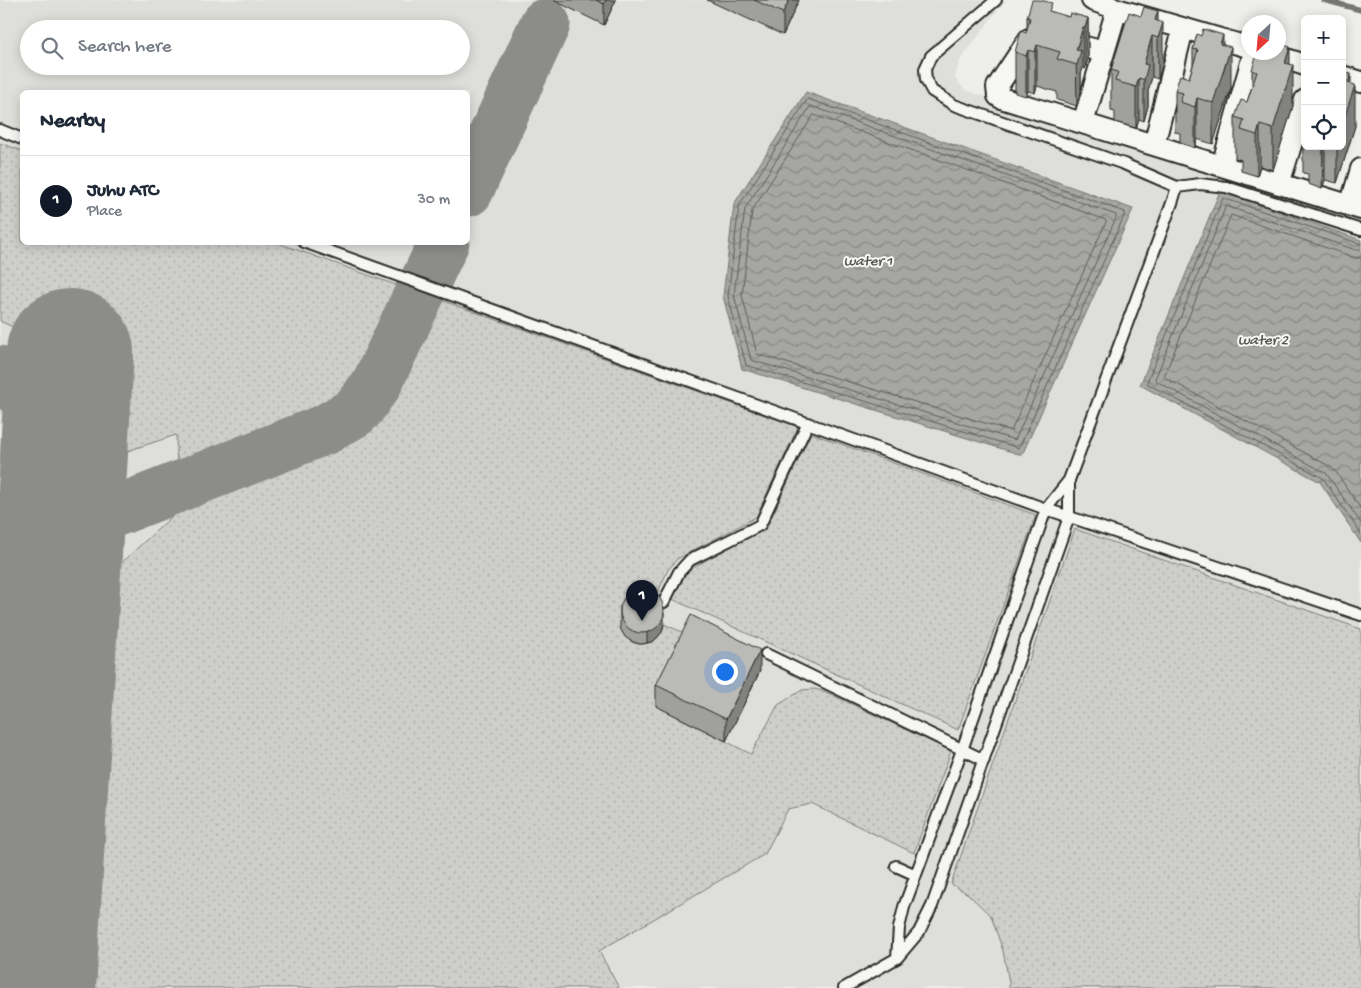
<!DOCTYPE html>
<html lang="en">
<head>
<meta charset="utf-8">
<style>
	:root { --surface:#fff; --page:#f2f2f3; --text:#1f2937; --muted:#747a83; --line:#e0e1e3; --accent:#111827 }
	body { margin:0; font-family:"Gochi Hand",sans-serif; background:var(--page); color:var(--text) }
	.controls { position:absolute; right:15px; top:15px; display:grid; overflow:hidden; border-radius:8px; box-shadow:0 2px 12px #0003 }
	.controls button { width:45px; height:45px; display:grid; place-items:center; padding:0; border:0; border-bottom:1px solid var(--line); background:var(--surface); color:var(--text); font:25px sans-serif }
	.compass { position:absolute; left:1241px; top:15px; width:45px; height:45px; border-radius:50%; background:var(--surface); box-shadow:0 2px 12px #0003; rotate:206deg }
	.you { position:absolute; left:724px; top:671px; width:18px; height:18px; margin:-12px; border:4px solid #fff; border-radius:50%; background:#1a73e8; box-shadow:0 0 0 8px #1a73e833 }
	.badge { display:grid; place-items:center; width:32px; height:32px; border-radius:50%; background:var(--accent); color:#fff; font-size:16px; font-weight:700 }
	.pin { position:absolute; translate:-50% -41px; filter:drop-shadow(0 1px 2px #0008) }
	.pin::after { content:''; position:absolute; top:26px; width:18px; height:15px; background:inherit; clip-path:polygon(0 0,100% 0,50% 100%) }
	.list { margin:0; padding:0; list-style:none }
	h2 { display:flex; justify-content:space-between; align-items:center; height:65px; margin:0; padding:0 20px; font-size:21px }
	h2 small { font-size:16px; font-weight:400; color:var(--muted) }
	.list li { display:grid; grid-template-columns:32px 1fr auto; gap:15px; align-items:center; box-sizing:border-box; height:90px; padding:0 20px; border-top:1px solid var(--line) }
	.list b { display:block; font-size:19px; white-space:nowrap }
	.list p { margin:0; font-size:16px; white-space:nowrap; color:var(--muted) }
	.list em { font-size:16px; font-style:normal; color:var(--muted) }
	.icon { flex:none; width:28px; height:28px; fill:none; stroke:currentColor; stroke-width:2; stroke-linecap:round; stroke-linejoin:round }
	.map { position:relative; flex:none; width:1361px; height:988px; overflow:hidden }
	.search { position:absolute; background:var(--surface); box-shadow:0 2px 12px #0003; left:20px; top:20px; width:450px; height:55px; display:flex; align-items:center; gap:12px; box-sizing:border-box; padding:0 18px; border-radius:28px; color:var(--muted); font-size:19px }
	.panel { position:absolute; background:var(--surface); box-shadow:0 2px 12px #0003; left:20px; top:90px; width:450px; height:155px; border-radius:8px }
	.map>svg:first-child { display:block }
</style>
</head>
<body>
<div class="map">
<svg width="1361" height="988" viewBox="0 0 1361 988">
	<defs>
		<pattern id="green-dots" width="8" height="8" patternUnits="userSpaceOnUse" patternTransform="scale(1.25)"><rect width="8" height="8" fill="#cececa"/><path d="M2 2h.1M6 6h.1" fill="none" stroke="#b1b1ae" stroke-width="1.8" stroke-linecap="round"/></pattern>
		<pattern id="water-waves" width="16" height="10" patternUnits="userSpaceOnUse" patternTransform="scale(1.25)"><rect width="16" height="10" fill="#a6a6a3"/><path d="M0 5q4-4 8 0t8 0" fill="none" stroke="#878785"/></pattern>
	</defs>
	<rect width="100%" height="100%" fill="#eeeeea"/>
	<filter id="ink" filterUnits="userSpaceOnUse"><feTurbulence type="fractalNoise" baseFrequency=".02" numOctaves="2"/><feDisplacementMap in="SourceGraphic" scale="10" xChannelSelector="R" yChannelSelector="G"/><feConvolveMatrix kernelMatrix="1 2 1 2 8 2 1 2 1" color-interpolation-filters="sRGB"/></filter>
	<g filter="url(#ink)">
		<path fill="#dededb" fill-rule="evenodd" d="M 0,0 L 1005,0 L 959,62 L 955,78 L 965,90 L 1361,217 L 1361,988 L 0,988 ZM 29,29 L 461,29 L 461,66 L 29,66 ZM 22,92 L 468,92 L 468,242 L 22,242 Z"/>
		<path fill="url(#green-dots)" stroke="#7c7c7a" d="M 0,143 L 22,151 L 22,242 L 278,243 L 413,291 L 375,367 L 359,395 L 325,421 L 177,475 L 176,435 L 109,457 L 116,339 L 37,334 L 19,330 L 0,321 Z
			M 438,299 L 798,427 L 756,517 L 677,559 L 668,570 L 653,603 L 620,628 C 622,631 624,635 627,638 C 641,652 659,641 664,624 L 691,636 L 656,706 L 751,754 L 778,705 L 802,690 L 814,689 L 824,691 L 951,751 L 914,853 L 812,804 L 788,809 L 765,854 L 599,951 L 619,988 L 89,988 L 103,620 L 105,601 L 110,582 L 120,564 L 180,509 L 354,440 L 378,425 L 387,413 Z
			M 811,433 L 1036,515 L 958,730 L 672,599 L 681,580 L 688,570 L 767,527 Z
			M 0,473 C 12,476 16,479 20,491 L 0,721 Z
			M 1075,529 L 1361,629 L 1361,988 L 1009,988 L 1009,982 L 1003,951 L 991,916 L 968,894 L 951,884 Z"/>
		<path fill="url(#water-waves)" stroke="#757573" d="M 806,92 L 1133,209 L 1022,455 L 742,369 L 723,296 L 734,204 Z
			M 1220,191 L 1361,240 L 1361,543 L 1320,482 L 1140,385 Z"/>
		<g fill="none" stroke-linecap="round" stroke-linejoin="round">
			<path stroke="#5c5c5b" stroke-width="1" d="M 808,99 L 1125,212 L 1125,214 L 1019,448 L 746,365 L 728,296 L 739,206 Z
				M 811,106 L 1116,215 L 1116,218 L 1015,440 L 751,360 L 734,295 L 745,209 Z
				M 814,115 L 1106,220 L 1106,222 L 1011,431 L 757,354 L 742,295 L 752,211 Z
				M 1361,244 L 1223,198 L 1147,382 L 1148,384 L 1323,478 L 1361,534
				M 1361,250 L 1356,250 L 1226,206 L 1155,379 L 1156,381 L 1326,473 L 1361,523
				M 1361,258 L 1353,257 L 1231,215 L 1164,376 L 1166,378 L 1331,467 L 1336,472 L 1361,509"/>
			<path stroke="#757573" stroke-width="5.5" d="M 1324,0 L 1361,10"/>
			<path stroke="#8c8c8a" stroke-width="51" d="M 468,191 L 545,24
				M 0,371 L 13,387 L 30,401 L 67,416
				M 60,533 L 326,429 L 355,412 L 376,385 L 444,242
				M 2,988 L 22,970 L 34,956"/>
			<path stroke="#8c8c8a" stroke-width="128" d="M 32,988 L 70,353"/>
			<g stroke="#2b2b2b" stroke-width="14">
				<path id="service" d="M 0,130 L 22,139
					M 1177,187 L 1200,184 L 1226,187 L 1361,230
					M 304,242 L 1046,509 L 1361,615
					M 664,602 L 679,572 L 690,560 L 760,525 L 808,423
					M 766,654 L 984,760
					M 896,866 L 916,875
					M 897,958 L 899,928 L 904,907 L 962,750 L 1046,509 L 1069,480 L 1172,203 L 1177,187 L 1124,164 L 954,105 L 932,91 L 926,80 L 925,69 L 931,56 L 996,0
					M 844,988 L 897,958 L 919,932 L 932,906 L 1069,517 L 1069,480"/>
			</g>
			<g stroke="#2b2b2b" stroke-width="24">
				<path id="minor" d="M 1092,0 L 1117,9 L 1248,47
					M 1029,39 L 997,87 L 998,96 L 1001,98 L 1361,209
					M 1063,41 L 1104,52
					M 1265,52 L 1305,65
					M 1342,76 L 1361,82
					M 1083,123 L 1117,9
					M 1154,145 L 1183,29
					M 1222,166 L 1254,52
					M 1279,184 L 1305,100
					M 1350,206 L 1361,169"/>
			</g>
			<use href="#service" stroke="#f6f6f2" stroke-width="10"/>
			<use href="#minor" stroke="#f6f6f2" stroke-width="20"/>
		</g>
		<path fill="#a0a09d" stroke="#2b2b2b" d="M 553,0 L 616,0 L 604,25 Z
			M 707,0 L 799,0 L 783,35 Z
			M 1052,12 L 1069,17 L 1088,18 L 1088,59 L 1085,69 L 1083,68 L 1081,74 L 1081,92 L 1077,106 L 1057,100 L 1057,92 L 1037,86 L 1035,93 L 1028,91 L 1026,96 L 1015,93 L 1015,52 L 1026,33 L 1027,30 L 1027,17 Z
			M 1158,21 L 1163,63 L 1158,79 L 1152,77 L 1148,91 L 1148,106 L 1144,121 L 1139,119 L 1136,128 L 1115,122 L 1115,112 L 1111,111 L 1111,70 Z
			M 1201,36 L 1223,44 L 1231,88 L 1213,144 L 1197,139 L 1195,148 L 1180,143 L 1180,133 L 1175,132 L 1175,91 L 1189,78 L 1193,65 L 1193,49 Z
			M 1263,56 L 1290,64 L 1293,106 L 1273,170 L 1260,166 L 1257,176 L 1241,171 L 1241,160 L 1235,158 L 1235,117 L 1247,102 L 1252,86 L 1252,70 Z
			M 1351,83 L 1355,126 L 1337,183 L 1325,180 L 1322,189 L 1308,184 L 1308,174 L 1303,173 L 1303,132 L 1305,125 L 1305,146 L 1342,146 Z
			M 620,606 L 664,624 L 662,632 L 654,641 L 647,643 L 640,644 L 631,641 L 625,637 L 620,628 Z
			M 760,671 L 726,741 L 656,706 L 656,685 Z"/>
		<path fill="#828280" stroke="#2b2b2b" d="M 606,0 L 616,0 L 604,25 L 604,4 Z
			M 789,0 L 799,0 L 783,35 L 783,13 Z
			M 1158,11 L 1158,38 L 1155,20 Z
			M 1088,18 L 1088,59 L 1085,69 L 1085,28 Z
			M 1163,23 L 1163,63 L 1158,79 L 1158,38 Z
			M 1083,27 L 1083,68 L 1081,74 L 1081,92 L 1077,106 L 1076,50 Z
			M 1223,35 L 1223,72 L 1231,47 L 1231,88 L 1213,144 L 1213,103 L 1220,44 Z
			M 1152,36 L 1152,77 L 1148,91 L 1148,106 L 1144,121 L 1144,64 Z
			M 1037,45 L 1037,86 L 1035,93 L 1035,52 Z
			M 1290,47 L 1290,73 L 1293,65 L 1293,106 L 1273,170 L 1273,129 L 1285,63 Z
			M 1028,50 L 1028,91 L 1026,96 L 1026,56 Z
			M 1351,74 L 1351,97 L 1355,85 L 1355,126 L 1337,183 L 1337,146 L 1342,146 L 1342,125 L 1348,83 Z
			M 1139,78 L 1139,119 L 1136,128 L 1136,87 Z
			M 1197,98 L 1197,139 L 1195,148 L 1195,107 Z
			M 1260,125 L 1260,166 L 1257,176 L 1257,135 Z
			M 1323,146 L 1325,146 L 1325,180 L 1322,189 Z
			M 664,613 L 664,624 L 662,632 L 654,641 L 647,643 L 647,633 Z
			M 760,650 L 760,671 L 726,741 L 726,719 Z"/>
		<path fill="#babab7" stroke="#2b2b2b" d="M 596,0 L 606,0 L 604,4 Z
			M 754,0 L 789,0 L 783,13 Z
			M 1032,0 L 1040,0 L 1052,3 L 1049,11 L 1069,17 L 1070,13 L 1088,18 L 1085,28 L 1083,27 L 1076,50 L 1081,51 L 1077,65 L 1057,59 L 1060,52 L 1037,45 L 1035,52 L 1028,50 L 1026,56 L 1015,52 L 1021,31 L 1026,33 L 1030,18 L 1027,17 Z
			M 1144,7 L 1158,11 L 1155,20 L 1163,23 L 1158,38 L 1152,36 L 1144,64 L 1148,65 L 1144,80 L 1139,78 L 1136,87 L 1115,81 L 1118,72 L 1111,70 L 1129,12 L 1141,16 Z
			M 1203,29 L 1223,35 L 1220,44 L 1231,47 L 1213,103 L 1197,98 L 1195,107 L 1180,102 L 1183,93 L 1175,91 L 1180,75 L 1189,78 L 1198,50 L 1193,49 L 1197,34 L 1201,36 Z
			M 1278,43 L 1290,47 L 1285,63 L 1293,65 L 1273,129 L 1260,125 L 1257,135 L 1241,130 L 1244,120 L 1235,117 L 1241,100 L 1247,102 L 1257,72 L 1252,70 L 1257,54 L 1263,56 L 1264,52 L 1278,52 Z
			M 1342,71 L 1351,74 L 1348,83 L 1355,85 L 1342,125 Z
			M620 611a22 22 0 1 1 44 0a22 22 0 1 1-44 0Z
			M 691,615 L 760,650 L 726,719 L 656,685 Z"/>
	</g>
	<g text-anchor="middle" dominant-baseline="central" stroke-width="4" stroke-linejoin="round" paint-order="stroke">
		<g font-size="15" font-style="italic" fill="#565655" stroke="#f6f6f2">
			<text x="868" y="262">water 1</text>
			<text x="1263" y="341">water 2</text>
		</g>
	</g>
</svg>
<div class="controls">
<button>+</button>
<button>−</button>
<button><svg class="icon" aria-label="locate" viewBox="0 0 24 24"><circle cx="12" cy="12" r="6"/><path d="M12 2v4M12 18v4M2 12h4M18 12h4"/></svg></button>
</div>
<svg class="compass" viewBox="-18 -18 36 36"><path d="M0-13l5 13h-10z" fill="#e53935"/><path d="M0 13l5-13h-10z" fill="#747a83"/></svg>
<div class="you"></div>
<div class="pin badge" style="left:642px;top:621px">1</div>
<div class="search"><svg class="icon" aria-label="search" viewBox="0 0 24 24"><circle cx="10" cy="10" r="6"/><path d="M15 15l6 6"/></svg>Search here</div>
<section class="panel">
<h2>Nearby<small></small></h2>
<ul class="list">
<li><span class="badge">1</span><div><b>Juhu ATC</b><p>Place</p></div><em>30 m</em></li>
</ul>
</section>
</div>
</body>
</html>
